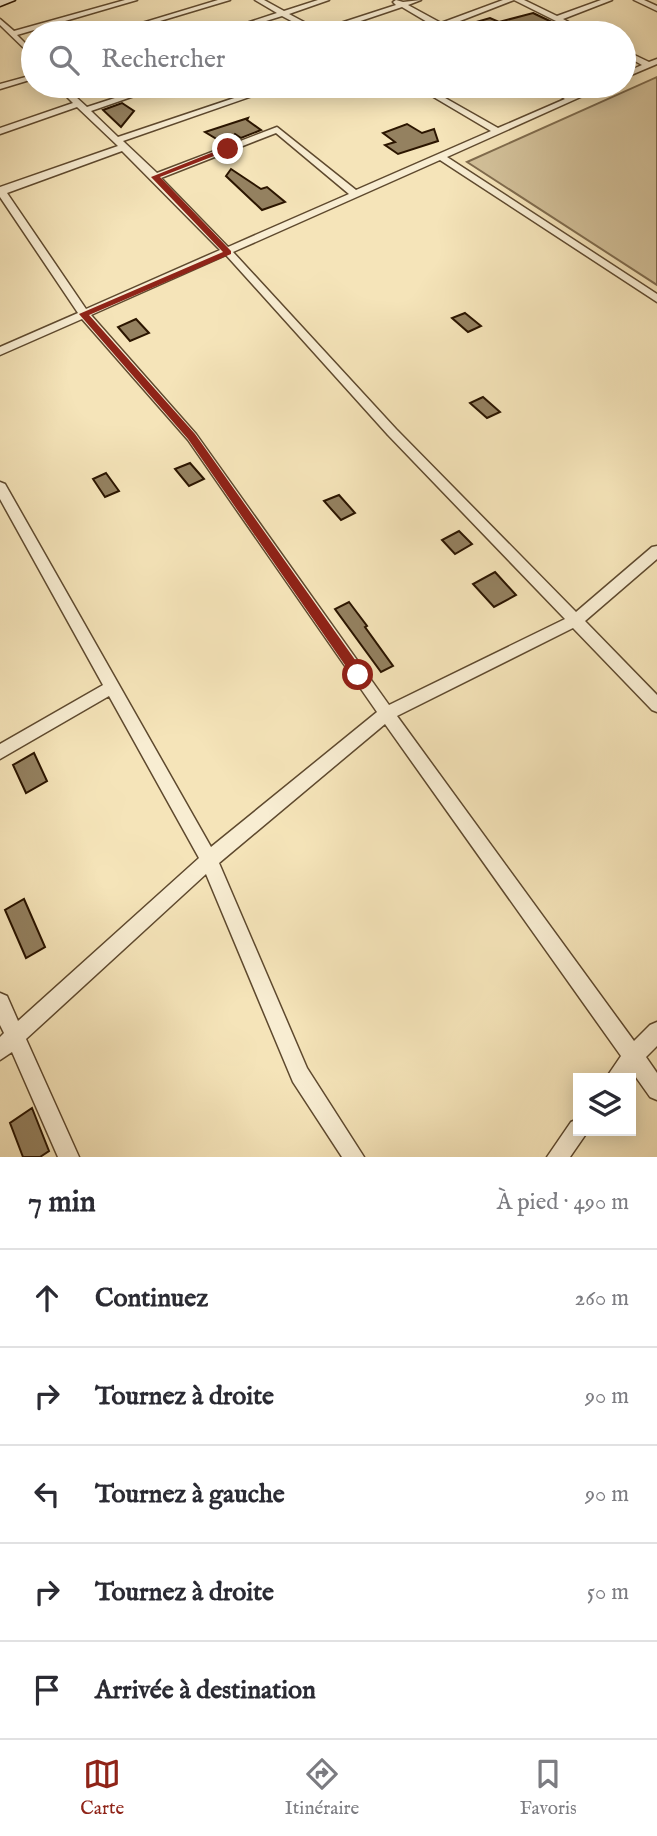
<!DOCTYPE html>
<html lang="fr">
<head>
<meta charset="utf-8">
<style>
	:root { --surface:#fff; --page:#f2f2f3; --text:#2b2b33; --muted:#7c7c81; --line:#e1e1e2; --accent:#8f2418 }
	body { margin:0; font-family:"IM FELL English",serif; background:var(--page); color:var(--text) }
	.controls { position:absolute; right:21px; bottom:21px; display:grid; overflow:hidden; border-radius:0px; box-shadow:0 4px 18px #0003 }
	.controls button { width:63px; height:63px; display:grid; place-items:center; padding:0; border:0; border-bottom:2px solid var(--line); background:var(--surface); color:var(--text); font:35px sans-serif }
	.stop { position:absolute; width:21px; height:21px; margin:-16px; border:5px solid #8f2418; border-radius:50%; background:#fff }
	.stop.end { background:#8f2418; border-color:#fff; box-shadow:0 2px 7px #0008 }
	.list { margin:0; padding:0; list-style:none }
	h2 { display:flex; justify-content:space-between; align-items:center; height:91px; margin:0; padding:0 28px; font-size:30px }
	h2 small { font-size:23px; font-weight:400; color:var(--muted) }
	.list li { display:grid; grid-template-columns:46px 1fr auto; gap:21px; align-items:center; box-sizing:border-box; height:98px; padding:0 28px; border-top:2px solid var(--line) }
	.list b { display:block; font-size:26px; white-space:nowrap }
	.list em { font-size:23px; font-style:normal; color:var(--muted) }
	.icon { flex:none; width:38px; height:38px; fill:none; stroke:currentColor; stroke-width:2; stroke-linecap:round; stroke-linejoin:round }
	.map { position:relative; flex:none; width:657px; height:1157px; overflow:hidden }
	.search { position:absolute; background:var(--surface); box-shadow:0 4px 18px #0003; left:21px; right:21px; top:21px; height:77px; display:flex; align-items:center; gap:18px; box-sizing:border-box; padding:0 24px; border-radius:38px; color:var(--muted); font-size:26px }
	.sheet { height:581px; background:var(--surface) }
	nav { display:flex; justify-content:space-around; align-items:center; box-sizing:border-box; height:98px; border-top:2px solid var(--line); background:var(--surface); font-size:19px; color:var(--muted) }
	nav a { display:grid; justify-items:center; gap:4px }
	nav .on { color:var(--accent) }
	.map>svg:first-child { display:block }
</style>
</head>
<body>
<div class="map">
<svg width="657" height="1157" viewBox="0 0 657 1157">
	<rect width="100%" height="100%" fill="#f5e4b9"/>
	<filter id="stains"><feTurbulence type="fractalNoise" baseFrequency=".00286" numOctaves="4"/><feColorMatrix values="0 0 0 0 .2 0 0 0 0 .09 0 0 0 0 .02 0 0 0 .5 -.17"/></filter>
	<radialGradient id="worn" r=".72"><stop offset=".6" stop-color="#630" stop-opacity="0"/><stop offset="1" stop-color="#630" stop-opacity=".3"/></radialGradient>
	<path fill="#d3c19a" stroke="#7f6b4d" stroke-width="2" d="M 657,77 L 657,285 L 467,162 Z"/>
	<path fill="#948160" stroke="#2b1500" stroke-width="2" d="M 533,13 L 575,33 L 459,33 L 455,28 L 490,18 L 499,22 Z
		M 122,103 L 134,111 L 121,127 L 103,110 Z
		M 248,118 L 247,120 L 261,130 L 241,138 L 235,134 L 225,144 L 205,132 Z
		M 407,124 L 422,133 L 434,129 L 438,141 L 398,154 L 385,145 L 395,142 L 383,133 Z
		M 231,169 L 261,189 L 267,187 L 285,202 L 262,210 L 226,176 Z
		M 465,313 L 481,326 L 468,332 L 452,318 Z
		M 136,319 L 149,333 L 130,341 L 118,327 Z
		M 483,397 L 500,412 L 487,418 L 470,403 Z
		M 190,463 L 204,479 L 189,486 L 175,469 Z
		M 106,473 L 119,491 L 105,497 L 93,479 Z
		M 339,495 L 355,513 L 341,520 L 324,501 Z
		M 459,531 L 472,544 L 455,554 L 442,540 Z
		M 495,572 L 516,595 L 494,607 L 473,584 Z
		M 349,602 L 367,626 L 365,627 L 393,666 L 381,672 L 335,609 Z
		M 34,753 L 47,781 L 26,793 L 13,765 Z
		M 24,899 L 45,947 L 26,958 L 5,910 Z
		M 32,1108 L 49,1151 L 40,1157 L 23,1157 L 10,1123 Z"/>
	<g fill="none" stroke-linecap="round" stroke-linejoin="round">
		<g stroke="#5e492e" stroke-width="3">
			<path id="street" d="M 125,0 L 137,0 L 17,35 L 33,51 L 33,57 L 0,25 L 0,19 L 14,31 Z
				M 218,0 L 230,0 L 120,33 L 109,33 Z
				M 255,0 L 264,0 L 284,11 L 318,0 L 329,0 L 289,14 L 319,30 L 396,5 L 393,2 L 396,0 L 403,2 L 421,0 L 408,5 L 441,23 L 503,0 L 514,0 L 447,26 L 457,33 L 448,33 L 440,29 L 428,33 L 418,33 L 434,26 L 402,7 L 325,33 L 314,33 L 282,16 L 227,33 L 216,33 L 277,13 Z
				M 514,0 L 524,0 L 557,16 L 601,0 L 612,0 L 563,19 L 589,33 L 580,33 Z
				M 634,0 L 644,0 L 657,6 L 657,11 Z
				M 624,50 L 649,62 L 657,59 L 657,64 L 624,78 L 624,73 L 642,65 L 624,55 Z
				M 33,75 L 33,79 L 0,89 L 0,84 Z
				M 56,86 L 64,86 L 87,107 L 152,86 L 163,86 L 91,111 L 118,137 L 270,86 L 281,86 L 123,141 L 157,173 L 277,127 L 356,190 L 491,131 L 415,86 L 424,86 L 498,128 L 565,99 L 544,86 L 554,86 L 572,96 L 595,86 L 605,86 L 447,157 L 657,294 L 657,302 L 440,160 L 233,252 L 396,429 L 576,612 L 652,547 L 657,546 L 657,559 L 585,621 L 657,695 L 657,712 L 652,710 L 573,628 L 397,716 L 634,1041 L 650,1025 L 657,1022 L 657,1046 L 646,1057 L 657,1073 L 657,1100 L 650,1097 L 633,1073 L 628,1078 L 606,1078 L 621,1056 L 385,724 L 219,863 L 307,1068 L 364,1157 L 342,1157 L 293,1082 L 206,874 L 26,1039 L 79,1157 L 58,1157 L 12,1052 L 0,1060 L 0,1037 L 4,1033 L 0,1025 L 0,993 L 7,996 L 18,1021 L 199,858 L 109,696 L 0,759 L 0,744 L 103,685 L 0,499 L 0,482 L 5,484 L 211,847 L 377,712 L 188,440 L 82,319 L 0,355 L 0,347 L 78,313 L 0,197 L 0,187 L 118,146 L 77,107 L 0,134 L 0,128 L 73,103 ZM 276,133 L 349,194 L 228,247 L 161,178 ZM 122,151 L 220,250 L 86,309 L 7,193 ZM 226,255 L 388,435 L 565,619 L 389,705 L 196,434 L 91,315 Z
				M 578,1119 L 578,1131 L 588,1131 L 570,1157 L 547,1157 L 571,1122 Z"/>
		</g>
		<g stroke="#2b1500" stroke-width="3">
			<path id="secondary" d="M 0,0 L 15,0 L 0,6 Z"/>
		</g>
		<use href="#street" fill="#f8edd2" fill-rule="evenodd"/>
		<use href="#secondary" fill="#f8edd2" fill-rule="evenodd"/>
	</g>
	<path fill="#8f2418" d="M 226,147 L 232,149 L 160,177 L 231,251 L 231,254 L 89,315 L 195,434 L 363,671 L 363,678 L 354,678 L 188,439 L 79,314 L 223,252 L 151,177 Z"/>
	<rect width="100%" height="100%" filter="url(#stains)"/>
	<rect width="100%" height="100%" fill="url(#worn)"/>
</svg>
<div class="controls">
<button><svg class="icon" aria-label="layers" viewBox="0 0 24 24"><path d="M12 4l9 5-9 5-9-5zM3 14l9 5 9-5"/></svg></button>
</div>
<div class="stop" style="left:358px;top:675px"></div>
<div class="stop end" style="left:228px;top:149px"></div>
<div class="search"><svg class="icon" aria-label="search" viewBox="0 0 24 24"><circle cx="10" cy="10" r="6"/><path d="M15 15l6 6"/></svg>Rechercher</div>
</div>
<section class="sheet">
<h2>7 min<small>À pied · 490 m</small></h2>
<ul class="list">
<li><svg class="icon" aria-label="ahead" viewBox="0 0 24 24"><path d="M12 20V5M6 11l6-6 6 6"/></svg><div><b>Continuez</b></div><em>260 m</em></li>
<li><svg class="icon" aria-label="right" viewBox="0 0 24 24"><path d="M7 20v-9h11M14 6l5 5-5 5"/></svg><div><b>Tournez à droite</b></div><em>90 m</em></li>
<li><svg class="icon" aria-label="left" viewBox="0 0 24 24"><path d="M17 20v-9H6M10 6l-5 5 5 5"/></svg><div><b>Tournez à gauche</b></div><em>90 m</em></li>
<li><svg class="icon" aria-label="right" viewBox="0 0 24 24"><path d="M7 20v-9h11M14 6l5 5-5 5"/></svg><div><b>Tournez à droite</b></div><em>50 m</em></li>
<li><svg class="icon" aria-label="arrive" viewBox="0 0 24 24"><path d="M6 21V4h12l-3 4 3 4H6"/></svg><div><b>Arrivée à destination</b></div></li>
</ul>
</section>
<nav>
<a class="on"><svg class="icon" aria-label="map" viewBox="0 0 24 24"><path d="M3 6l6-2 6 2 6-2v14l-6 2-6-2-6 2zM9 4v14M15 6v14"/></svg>Carte</a>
<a><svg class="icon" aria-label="directions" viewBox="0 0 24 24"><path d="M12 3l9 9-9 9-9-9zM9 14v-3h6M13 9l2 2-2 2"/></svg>Itinéraire</a>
<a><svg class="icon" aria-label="saved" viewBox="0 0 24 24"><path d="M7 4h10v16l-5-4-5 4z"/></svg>Favoris</a>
</nav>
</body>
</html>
